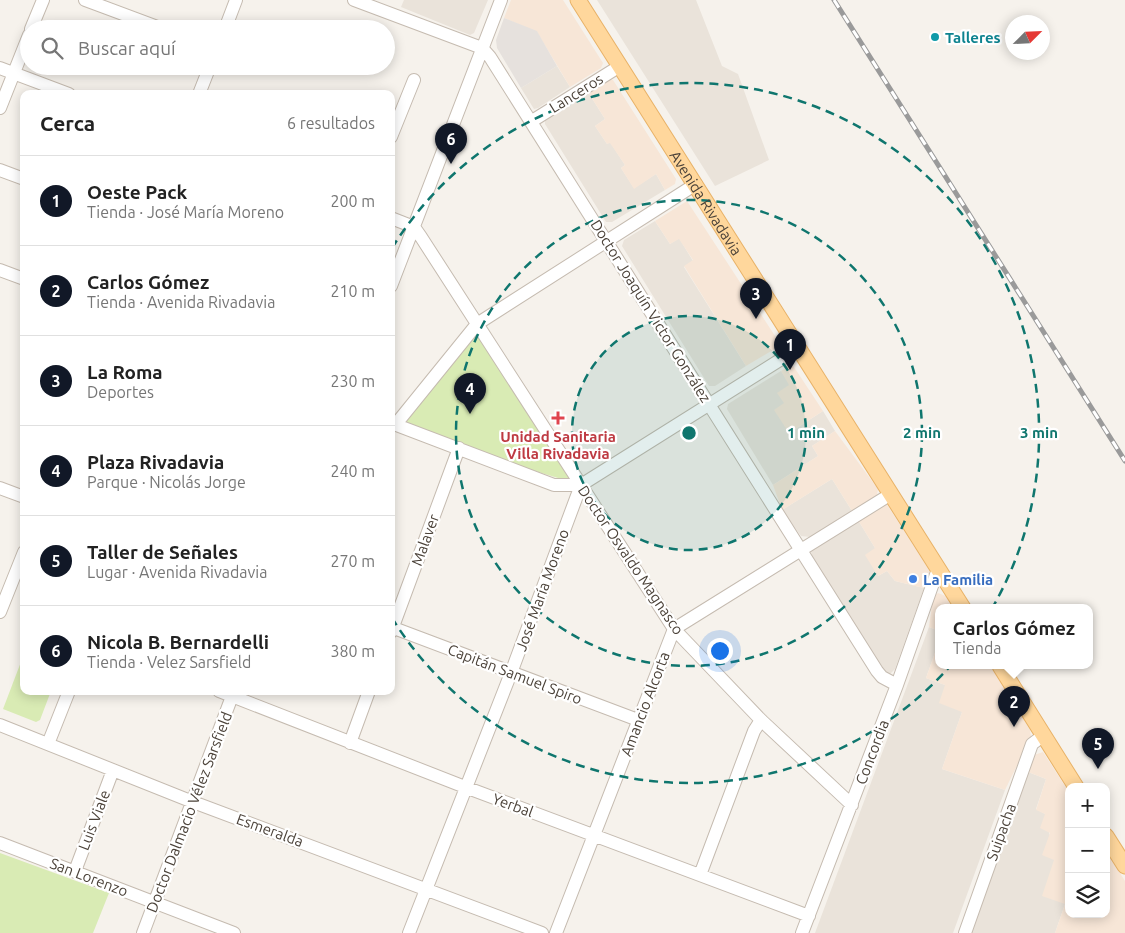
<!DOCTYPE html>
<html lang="es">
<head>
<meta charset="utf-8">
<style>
	:root { --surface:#fff; --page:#f2f2f2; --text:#222; --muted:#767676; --line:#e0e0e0; --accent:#111827 }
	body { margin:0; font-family:Ubuntu,sans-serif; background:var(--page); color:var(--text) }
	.controls { position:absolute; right:15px; bottom:15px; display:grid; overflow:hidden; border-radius:10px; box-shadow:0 2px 12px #0003 }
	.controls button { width:45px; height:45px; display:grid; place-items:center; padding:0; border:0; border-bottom:1px solid var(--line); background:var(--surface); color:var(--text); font:25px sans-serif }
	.compass { position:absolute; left:1005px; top:15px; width:45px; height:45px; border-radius:50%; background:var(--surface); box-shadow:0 2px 12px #0003; rotate:66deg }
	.you { position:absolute; left:719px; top:650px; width:18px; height:18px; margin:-12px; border:4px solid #fff; border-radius:50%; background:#1a73e8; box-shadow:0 0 0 8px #1a73e833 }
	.badge { display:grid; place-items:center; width:32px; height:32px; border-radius:50%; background:var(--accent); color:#fff; font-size:16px; font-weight:700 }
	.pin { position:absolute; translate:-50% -41px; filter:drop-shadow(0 1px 2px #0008) }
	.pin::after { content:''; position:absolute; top:26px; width:18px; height:15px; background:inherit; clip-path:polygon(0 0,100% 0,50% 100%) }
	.popup { position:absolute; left:935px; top:604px; width:158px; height:65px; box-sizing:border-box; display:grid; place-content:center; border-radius:10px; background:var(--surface); filter:drop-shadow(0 1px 4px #0005); font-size:16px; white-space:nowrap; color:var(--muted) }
	.popup b { font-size:19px; color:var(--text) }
	.popup::after { content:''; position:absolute; left:50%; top:100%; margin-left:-10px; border:10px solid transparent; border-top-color:var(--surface) }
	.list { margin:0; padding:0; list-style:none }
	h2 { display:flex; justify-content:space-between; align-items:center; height:65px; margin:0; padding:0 20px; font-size:21px }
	h2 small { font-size:16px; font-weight:400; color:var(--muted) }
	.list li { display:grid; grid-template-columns:32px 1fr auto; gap:15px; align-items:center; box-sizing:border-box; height:90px; padding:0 20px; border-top:1px solid var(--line) }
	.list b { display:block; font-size:19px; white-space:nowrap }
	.list p { margin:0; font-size:16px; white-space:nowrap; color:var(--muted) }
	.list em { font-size:16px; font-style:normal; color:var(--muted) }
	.icon { flex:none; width:28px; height:28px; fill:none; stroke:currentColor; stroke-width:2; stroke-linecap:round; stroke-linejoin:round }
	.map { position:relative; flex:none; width:1125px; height:933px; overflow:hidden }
	.search { position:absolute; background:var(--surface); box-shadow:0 2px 12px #0003; left:20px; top:20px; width:375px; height:55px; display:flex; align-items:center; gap:12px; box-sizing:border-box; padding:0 18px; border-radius:28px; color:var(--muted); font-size:19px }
	.panel { position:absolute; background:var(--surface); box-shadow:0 2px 12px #0003; left:20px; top:90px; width:375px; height:605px; border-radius:10px }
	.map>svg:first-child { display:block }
</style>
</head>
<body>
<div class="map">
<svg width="1125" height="933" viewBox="0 0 1125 933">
	<rect width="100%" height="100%" fill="#f6f2ec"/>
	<path fill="#eae3da" d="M 404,0 L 488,0 L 474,33 L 470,35 L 401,7 Z
		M 597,0 L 696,0 L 722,66 L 738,74 L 769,160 L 715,186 Z
		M 557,66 L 570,87 L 538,108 L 534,109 L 521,88 Z
		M 588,92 L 605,119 L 595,126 L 607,144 L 610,142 L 625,165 L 621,168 L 634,188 L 656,174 L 665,190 L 612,222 L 606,222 L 545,124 L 545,120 Z
		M 655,221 L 670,244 L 679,238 L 693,261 L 684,267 L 746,366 L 715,386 L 709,386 L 622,246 L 624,240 Z
		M 781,371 L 790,385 L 784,403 L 789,433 L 823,411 L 835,431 L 812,446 L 818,456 L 773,485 L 727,409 L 728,404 Z
		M 832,479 L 852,511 L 810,537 L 801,536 L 782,510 Z
		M 858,520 L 875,548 L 878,576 L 887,571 L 895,581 L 924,588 L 895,669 L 889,675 L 885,674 L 812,557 L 811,551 L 815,547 Z
		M 929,627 L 939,631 L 939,641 L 926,678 L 945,685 L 962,712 L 942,769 L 1005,790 L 953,933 L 815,933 Z
		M 1028,772 L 1046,779 L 1036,809 L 1045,814 L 1065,904 L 1055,933 L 970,933 Z"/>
	<path fill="#f7e6d7" d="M 511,0 L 563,0 L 603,63 L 601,68 L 570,87 L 537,32 L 504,18 Z
		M 608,79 L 613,80 L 676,179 L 675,184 L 665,190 L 656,174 L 634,189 L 621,168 L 625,165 L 610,143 L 607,144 L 595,126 L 605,119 L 588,92 Z
		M 687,201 L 779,342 L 778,347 L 746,366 L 684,266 L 693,260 L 679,239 L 670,244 L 655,221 Z
		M 791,365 L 794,367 L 823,411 L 789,433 L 774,410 L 784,403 L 777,393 L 789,385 L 781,371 Z
		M 835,431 L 878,489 L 877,495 L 852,511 L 832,479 L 782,510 L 773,485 L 818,456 L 812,446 Z
		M 886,503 L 929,570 L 930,574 L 924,588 L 895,581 L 887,571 L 878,576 L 865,555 L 875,548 L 858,520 Z
		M 938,593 L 946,596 L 954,608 L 939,608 L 939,631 L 929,627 L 933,597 Z
		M 939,641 L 939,666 L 990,666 L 1030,730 L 1031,737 L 1005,790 L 942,769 L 962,712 L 939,703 L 945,685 L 926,678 Z
		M 1043,752 L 1069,792 L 1069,914 L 1106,914 L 1106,851 L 1125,881 L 1125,933 L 1055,933 L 1065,904 L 1042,896 L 1054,860 L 1042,855 L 1050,833 L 1040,828 L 1045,814 L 1036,810 L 1046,779 L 1028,772 L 1034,755 Z"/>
	<path fill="#e6e1dd" d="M 504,18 L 537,31 L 557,66 L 521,88 L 497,48 L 496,40 Z"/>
	<path fill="#d9ebb4" d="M 477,324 L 581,485 L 459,448 L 396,424 Z
		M 24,654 L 24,691 L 51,691 L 40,720 L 36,722 L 3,709 Z
		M 0,853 L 109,893 L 93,933 L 0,933 Z"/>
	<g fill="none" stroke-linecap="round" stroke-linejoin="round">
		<g stroke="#c5bbb0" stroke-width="14">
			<path id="minor" d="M 85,0 L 163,29
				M 354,0 L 482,48 L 490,57 L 877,671 L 882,677 L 897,685
				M 31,29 L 43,0
				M 225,29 L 236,0
				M 0,68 L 69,94
				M 199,94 L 210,66
				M 0,108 L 29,35
				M 532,121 L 620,66
				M 391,137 L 414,80
				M 0,170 L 24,179
				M 391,218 L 414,227 L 421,237 L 674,629 L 761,720 L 852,805
				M 0,270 L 24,279
				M 391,286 L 501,0
				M 391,423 L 554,485 L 581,485
				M 396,424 L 477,324 L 696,184
				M 0,488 L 24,497
				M 0,612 L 24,552
				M 391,627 L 638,720
				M 391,632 L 459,448
				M 219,691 L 465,787 L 809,916
				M 0,725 L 193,802 L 542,933
				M 350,743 L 369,691
				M 48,744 L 69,691
				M 0,843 L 234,933
				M 75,871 L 113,770
				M 700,875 L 754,731 L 761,720
				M 143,933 L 234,691
				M 409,933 L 511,673 L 581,485 L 799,348
				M 556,933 L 674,629 L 891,494
				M 802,933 L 897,685 L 938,569
				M 965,933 L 1032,744 L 1044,735"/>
		</g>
		<g stroke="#e8b268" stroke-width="17">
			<g id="major">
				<path id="s1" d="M 578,0 L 963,608"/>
				<path d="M 1000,666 L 1076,787"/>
				<path d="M 1106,836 L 1125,866"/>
			</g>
		</g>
		<use href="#minor" stroke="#fff" stroke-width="12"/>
		<use href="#major" stroke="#ffd79c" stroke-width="15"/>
		<g stroke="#9a9a9a" stroke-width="5">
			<path id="rail" d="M 834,0 L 1125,461"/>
		</g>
		<use href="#rail" stroke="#fff" stroke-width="3" stroke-dasharray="9" stroke-linecap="butt"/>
	</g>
	<circle cx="689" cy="433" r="117" fill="#0f766e" fill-opacity=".12"/>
	<g fill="none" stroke="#0f766e" stroke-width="2.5" stroke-dasharray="9 6">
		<circle cx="689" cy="433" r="117"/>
		<circle cx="689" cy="433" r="233"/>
		<path d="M392 248A350 350 0 1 1 392 618"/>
	</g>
	<circle fill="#0f9aa8" stroke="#fff" stroke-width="2" cx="935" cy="37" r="5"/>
	<path fill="#e0444e" stroke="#fff" stroke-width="2" d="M555.5 410.5h5v5h5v5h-5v5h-5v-5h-5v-5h5z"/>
	<circle fill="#3f7fe0" stroke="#fff" stroke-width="2" cx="913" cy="579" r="5"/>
	<g text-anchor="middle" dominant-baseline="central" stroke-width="4.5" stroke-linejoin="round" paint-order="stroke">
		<g font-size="15" font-weight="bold" fill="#0d838f" stroke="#fff" text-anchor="start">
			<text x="945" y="37">Talleres</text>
		</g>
		<g font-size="15" fill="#4b4239" stroke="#fff">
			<text transform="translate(576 93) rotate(-32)">Lanceros</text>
			<text stroke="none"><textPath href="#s1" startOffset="240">Avenida Rivadavia</textPath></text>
			<text transform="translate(651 311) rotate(58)">Doctor Joaquín Victor González</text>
			<text transform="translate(425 540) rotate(-70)">Malaver</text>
			<text transform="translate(631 560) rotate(56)">Doctor Osvaldo Magnasco</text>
			<text transform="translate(542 590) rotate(-70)">José María Moreno</text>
			<text transform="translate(515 674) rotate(21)">Capitán Samuel Spiro</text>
			<text transform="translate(645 704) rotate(-69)">Amancio Alcorta</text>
			<text transform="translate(872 752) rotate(-69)">Concordia</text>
			<text transform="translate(513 805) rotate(20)">Yerbal</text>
			<text transform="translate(189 812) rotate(-69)">Doctor Dalmacio Vélez Sarsfield</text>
			<text transform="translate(94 820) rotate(-69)">Luis Viale</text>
			<text transform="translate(270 830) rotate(20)">Esmeralda</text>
			<text transform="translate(1001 832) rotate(-70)">Suipacha</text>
			<text transform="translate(89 877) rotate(21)">San Lorenzo</text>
		</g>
		<g font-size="15" font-weight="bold" fill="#be3a42" stroke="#fff">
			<text x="558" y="436">Unidad Sanitaria<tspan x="558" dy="17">Villa Rivadavia</tspan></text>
		</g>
		<g font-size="15" font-weight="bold" fill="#366cbe" stroke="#fff" text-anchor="start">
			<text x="923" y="579">La Familia</text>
		</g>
	</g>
	<circle cx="689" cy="433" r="8" fill="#0f766e" stroke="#fff" stroke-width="2.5"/>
	<g font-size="15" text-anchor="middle" font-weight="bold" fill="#0f766e" stroke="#fff" stroke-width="4.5" stroke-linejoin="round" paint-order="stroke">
		<text x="806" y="438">1 min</text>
		<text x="922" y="438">2 min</text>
		<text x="1039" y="438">3 min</text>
	</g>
</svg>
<div class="controls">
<button>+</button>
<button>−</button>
<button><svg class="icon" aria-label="layers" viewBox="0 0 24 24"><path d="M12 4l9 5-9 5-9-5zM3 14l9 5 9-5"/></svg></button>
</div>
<svg class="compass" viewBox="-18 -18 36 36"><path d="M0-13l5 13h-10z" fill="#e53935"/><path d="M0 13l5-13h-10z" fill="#767676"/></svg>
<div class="you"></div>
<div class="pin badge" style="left:790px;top:370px">1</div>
<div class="pin badge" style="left:1014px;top:727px">2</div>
<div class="popup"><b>Carlos Gómez</b>Tienda</div>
<div class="pin badge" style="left:756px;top:319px">3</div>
<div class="pin badge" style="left:470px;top:414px">4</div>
<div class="pin badge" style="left:1098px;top:769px">5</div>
<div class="pin badge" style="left:451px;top:164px">6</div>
<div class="search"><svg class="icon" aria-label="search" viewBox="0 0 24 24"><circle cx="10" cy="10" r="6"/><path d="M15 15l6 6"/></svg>Buscar aquí</div>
<section class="panel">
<h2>Cerca<small>6 resultados</small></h2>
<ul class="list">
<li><span class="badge">1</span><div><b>Oeste Pack</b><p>Tienda · José María Moreno</p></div><em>200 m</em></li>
<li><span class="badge">2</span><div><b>Carlos Gómez</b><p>Tienda · Avenida Rivadavia</p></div><em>210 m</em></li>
<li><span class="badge">3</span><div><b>La Roma</b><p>Deportes</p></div><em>230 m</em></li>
<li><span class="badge">4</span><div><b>Plaza Rivadavia</b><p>Parque · Nicolás Jorge</p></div><em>240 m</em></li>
<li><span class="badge">5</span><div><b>Taller de Señales</b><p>Lugar · Avenida Rivadavia</p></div><em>270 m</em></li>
<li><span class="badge">6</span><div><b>Nicola B. Bernardelli</b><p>Tienda · Velez Sarsfield</p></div><em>380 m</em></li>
</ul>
</section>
</div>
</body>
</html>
